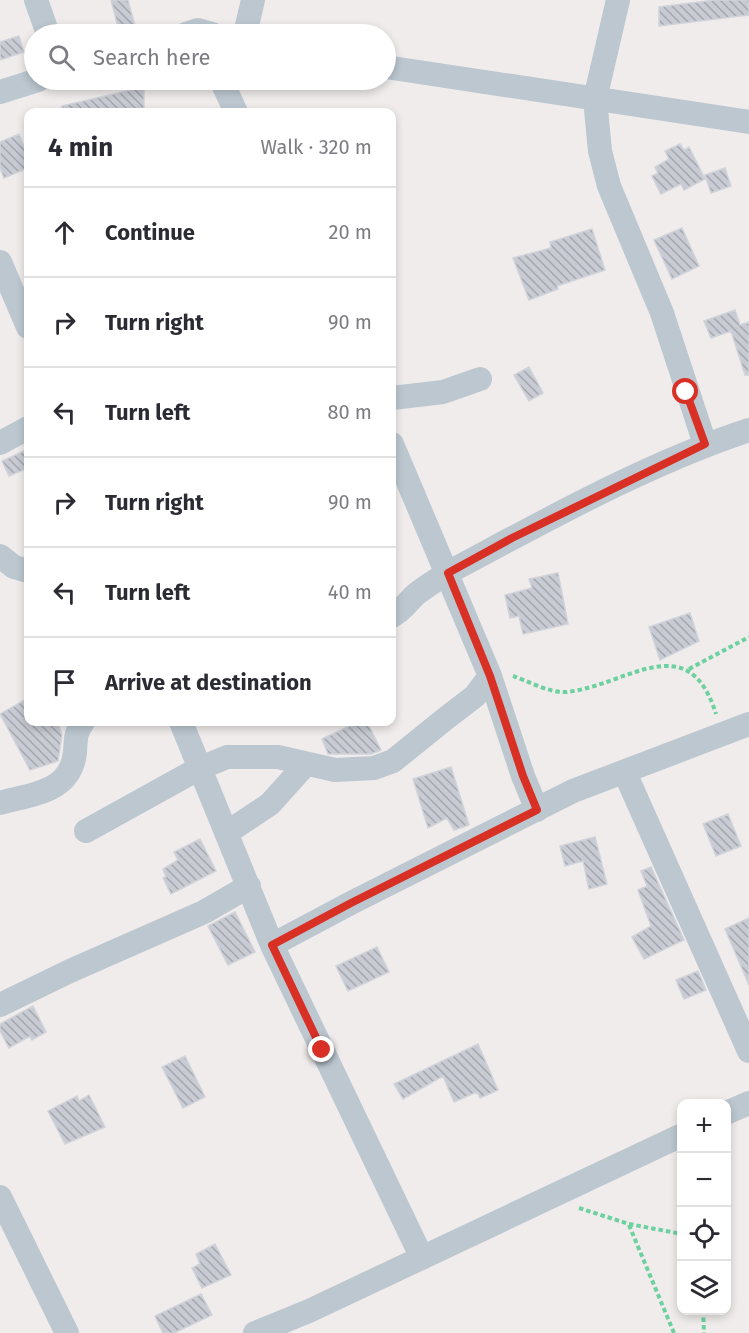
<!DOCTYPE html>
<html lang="en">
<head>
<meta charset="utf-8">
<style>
	:root { --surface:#fff; --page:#f7f7f7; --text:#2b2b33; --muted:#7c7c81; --line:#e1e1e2 }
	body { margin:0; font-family:"Fira Sans",sans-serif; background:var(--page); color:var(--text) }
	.controls { position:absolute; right:18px; bottom:18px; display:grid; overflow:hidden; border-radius:12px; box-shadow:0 3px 9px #0003 }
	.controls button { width:54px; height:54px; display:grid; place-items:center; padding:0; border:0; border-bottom:2px solid var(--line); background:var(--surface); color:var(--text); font:30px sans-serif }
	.stop { position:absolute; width:18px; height:18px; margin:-14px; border:4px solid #d93025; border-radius:50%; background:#fff }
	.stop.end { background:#d93025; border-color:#fff; box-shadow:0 2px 6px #0008 }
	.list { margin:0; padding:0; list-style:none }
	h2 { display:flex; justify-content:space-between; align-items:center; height:78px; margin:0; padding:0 24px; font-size:26px }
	h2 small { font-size:20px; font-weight:400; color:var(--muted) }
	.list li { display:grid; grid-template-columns:39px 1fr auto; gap:18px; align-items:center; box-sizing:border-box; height:90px; padding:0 24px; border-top:2px solid var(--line) }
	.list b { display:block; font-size:22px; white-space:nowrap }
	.list em { font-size:20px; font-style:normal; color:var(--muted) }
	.icon { flex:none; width:33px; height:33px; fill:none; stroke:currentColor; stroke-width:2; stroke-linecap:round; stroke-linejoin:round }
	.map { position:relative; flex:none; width:749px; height:1333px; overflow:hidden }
	.search { position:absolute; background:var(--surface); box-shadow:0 3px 9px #0003; left:24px; top:24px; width:372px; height:66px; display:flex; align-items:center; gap:15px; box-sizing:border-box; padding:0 21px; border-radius:33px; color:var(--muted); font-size:22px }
	.panel { position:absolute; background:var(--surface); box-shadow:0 3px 9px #0003; left:24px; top:108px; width:372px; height:618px; border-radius:12px }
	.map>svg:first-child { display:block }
</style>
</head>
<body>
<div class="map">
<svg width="749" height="1333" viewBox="0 0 749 1333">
	<defs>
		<pattern id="building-back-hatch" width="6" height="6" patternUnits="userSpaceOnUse" patternTransform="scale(1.5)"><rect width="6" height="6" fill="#c8cbd3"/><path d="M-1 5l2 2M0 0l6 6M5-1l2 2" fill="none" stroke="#a4a7ae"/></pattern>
	</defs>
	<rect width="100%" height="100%" fill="#f0ecec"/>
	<path fill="url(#building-back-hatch)" stroke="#d0d3d9" stroke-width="1.5" d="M 111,0 L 128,0 L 135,26 L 119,31 Z
		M 715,0 L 749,0 L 749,15 L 659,26 L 659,7 Z
		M 19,36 L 24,52 L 0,60 L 0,42 Z
		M 144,87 L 144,112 L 63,112 L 62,106 Z
		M 19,134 L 28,157 L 28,168 L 4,178 L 0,168 L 0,142 Z
		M 680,144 L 684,150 L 689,147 L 705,179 L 684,190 L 681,184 L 661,194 L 652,176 L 658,173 L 655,167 L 669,159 L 665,151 Z
		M 725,168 L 731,186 L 711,193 L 705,175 Z
		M 682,228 L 699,266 L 672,279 L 654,240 Z
		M 592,229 L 605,270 L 557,286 L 558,289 L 529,300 L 513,258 L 551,248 L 550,242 Z
		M 735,310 L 740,325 L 749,322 L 749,375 L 745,375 L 731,331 L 711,338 L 704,321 Z
		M 529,367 L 543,393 L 529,401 L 514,375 Z
		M 28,449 L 28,468 L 9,476 L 2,461 Z
		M 558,573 L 568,624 L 523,634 L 519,616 L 510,618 L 505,595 L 532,588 L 529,579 Z
		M 690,613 L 699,641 L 660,660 L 649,627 Z
		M 28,698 L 28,722 L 58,722 L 62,735 L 58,761 L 30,770 L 0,714 Z
		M 358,722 L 367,722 L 381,750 L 371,754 L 328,754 L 322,739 Z
		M 451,767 L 469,825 L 454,830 L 447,818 L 428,828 L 413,779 Z
		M 728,814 L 741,846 L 716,856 L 703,824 Z
		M 595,837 L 607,884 L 589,889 L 583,861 L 565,866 L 560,846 Z
		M 200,839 L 216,871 L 171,894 L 163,878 L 166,877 L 163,869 L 178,860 L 174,852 Z
		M 651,867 L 684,940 L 644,959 L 632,937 L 651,926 L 638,890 L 647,886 L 641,871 Z
		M 235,912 L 255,952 L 228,965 L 208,926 Z
		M 749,918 L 749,985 L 725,929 Z
		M 377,947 L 389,972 L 348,991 L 336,966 Z
		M 698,971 L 706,990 L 684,999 L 676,980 Z
		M 33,1006 L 46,1032 L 32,1040 L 30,1036 L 9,1048 L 0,1031 L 0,1024 Z
		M 478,1044 L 498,1090 L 480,1098 L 477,1092 L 454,1102 L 443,1076 L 403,1099 L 394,1084 Z
		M 185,1056 L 205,1097 L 183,1108 L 162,1067 Z
		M 89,1095 L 105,1127 L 65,1144 L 48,1111 L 77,1096 L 79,1101 Z
		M 215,1244 L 231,1275 L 202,1288 L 192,1268 L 200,1264 L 196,1254 Z
		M 201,1294 L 212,1315 L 174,1333 L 163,1333 L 155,1316 Z"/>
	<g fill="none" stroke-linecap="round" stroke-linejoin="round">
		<path stroke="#6cd19e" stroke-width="4" stroke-dasharray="4.5 3" stroke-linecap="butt" d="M 689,669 L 749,637
			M 513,676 C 528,681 549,693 566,692 C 625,687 688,624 716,714
			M 579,1208 L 629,1224 L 682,1234
			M 629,1225 L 674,1333
			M 703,1310 L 704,1333"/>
		<path stroke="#bcc7d0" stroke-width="24" d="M 36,0 L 48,34
			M 618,0 L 595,99 L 600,151 L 609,186 L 662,313 L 705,444
			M 186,34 L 198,30 L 212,34
			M 245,34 L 253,0
			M 386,67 L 749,122
			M 221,80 L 236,112
			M 0,92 L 38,80
			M 0,262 L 28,327
			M 392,398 L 443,392 L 480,379
			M 0,443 L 28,428
			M 392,444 L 490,676 L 523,776 L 537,810
			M 0,556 L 14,567 L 28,571
			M 392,616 C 401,612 408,602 415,595 C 425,587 438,579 449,572 C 545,521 646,464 749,430
			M 181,722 L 272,945 L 422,1258
			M 625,773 L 749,1051
			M 0,803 C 31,794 71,793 75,752 C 76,739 75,733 83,722
			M 86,831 L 198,769 L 227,757 L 278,757 L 335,770 L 374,768 L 393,761 L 445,719 L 475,696 L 490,676
			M 228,832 L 270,804 L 305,765
			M 272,945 L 351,903 L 573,791 L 749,724
			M 0,1005 L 70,971 L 204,912 L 249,886
			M 726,1113 L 749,1103
			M 0,1197 L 67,1333
			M 255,1333 L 309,1311 L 682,1135"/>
	</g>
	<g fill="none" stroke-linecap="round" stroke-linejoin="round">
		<path stroke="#d93025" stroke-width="8" d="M 322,1050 L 272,945 L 351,903 L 537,810 L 523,776 L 490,676 L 448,573 L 512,538 L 705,444 L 686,392"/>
	</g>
</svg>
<div class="controls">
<button>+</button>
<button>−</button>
<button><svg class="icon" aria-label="locate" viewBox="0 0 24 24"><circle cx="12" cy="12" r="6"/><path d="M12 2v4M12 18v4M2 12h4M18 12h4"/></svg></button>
<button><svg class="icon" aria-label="layers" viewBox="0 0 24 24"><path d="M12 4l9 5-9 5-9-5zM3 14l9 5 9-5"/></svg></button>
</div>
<div class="stop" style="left:686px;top:392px"></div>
<div class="stop end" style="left:322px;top:1050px"></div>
<div class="search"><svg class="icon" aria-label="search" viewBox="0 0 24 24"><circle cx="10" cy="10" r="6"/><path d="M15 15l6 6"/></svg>Search here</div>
<section class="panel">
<h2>4 min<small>Walk · 320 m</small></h2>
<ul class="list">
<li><svg class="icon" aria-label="ahead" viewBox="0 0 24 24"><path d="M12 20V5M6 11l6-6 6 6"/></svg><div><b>Continue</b></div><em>20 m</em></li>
<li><svg class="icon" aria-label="right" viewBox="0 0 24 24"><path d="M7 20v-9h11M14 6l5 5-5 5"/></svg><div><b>Turn right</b></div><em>90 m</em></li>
<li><svg class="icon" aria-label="left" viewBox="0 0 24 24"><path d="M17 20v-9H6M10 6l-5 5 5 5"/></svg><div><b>Turn left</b></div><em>80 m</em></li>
<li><svg class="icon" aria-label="right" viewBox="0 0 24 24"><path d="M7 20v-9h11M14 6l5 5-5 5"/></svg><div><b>Turn right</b></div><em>90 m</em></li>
<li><svg class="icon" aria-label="left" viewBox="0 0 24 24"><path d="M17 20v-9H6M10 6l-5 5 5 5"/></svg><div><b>Turn left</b></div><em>40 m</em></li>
<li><svg class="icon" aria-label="arrive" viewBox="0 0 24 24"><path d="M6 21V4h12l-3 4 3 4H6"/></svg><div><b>Arrive at destination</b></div></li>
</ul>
</section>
</div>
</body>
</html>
